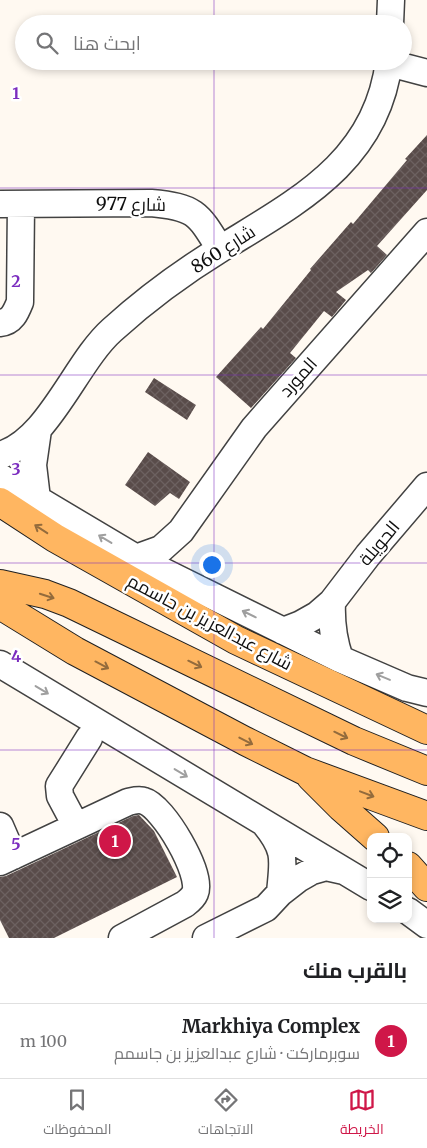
<!DOCTYPE html>
<html lang="ar">
<head>
<meta charset="utf-8">
<style>
	:root { --surface:#fff; --page:#f2f2f2; --text:#202124; --muted:#757577; --line:#e0e0e0; --accent:#cf1748 }
	body { margin:0; font-family:Merriweather,Cairo,serif; background:var(--page); color:var(--text); direction:rtl }
	.controls { position:absolute; right:15px; bottom:15px; display:grid; overflow:hidden; border-radius:10px; box-shadow:0 2px 8px #0003 }
	.controls button { width:45px; height:45px; display:grid; place-items:center; padding:0; border:0; border-bottom:1px solid var(--line); background:var(--surface); color:var(--text); font:25px sans-serif }
	.you { position:absolute; left:211px; top:564px; width:18px; height:18px; margin:-12px; border:4px solid #fff; border-radius:50%; background:#1a73e8; box-shadow:0 0 0 8px #1a73e833 }
	.badge { display:grid; place-items:center; width:32px; height:32px; border-radius:50%; background:var(--accent); color:#fff; font-size:16px; font-weight:700 }
	.pin { position:absolute; translate:-50% -50%; border:2px solid #fff; box-shadow:0 1px 5px #0006 }
	.list { margin:0; padding:0; list-style:none }
	h2 { display:flex; justify-content:space-between; align-items:center; height:65px; margin:0; padding:0 20px; font-size:21px }
	h2 small { font-size:16px; font-weight:400; color:var(--muted) }
	.list li { display:grid; grid-template-columns:32px 1fr auto; gap:15px; align-items:center; box-sizing:border-box; height:75px; padding:0 20px; border-top:1px solid var(--line) }
	.list b { display:block; font-size:19px; white-space:nowrap }
	.list p { margin:0; font-size:16px; white-space:nowrap; color:var(--muted) }
	.list em { font-size:16px; font-style:normal; color:var(--muted) }
	.icon { flex:none; width:28px; height:28px; fill:none; stroke:currentColor; stroke-width:2; stroke-linecap:round; stroke-linejoin:round }
	.map { position:relative; flex:none; width:427px; height:938px; overflow:hidden; direction:ltr }
	.search { position:absolute; background:var(--surface); box-shadow:0 2px 8px #0003; left:15px; right:15px; top:15px; height:55px; display:flex; align-items:center; gap:12px; box-sizing:border-box; padding:0 18px; border-radius:28px; color:var(--muted); font-size:19px }
	.sheet { height:140px; background:var(--surface) }
	nav { display:flex; justify-content:space-around; align-items:center; box-sizing:border-box; height:70px; border-top:1px solid var(--line); background:var(--surface); font-size:14px; color:var(--muted) }
	nav a { display:grid; justify-items:center; gap:2px }
	nav .on { color:var(--accent) }
	.map>svg:first-child { display:block }
</style>
</head>
<body>
<div class="map">
<svg width="427" height="938" viewBox="0 0 427 938">
	<defs>
		<pattern id="building-cross-hatch" width="8" height="8" patternUnits="userSpaceOnUse" patternTransform="scale(1.25)"><rect width="8" height="8" fill="#594c4a"/><path d="M0 0l8 8M0 8l8-8" fill="none" stroke="#6c6160"/></pattern>
	</defs>
	<rect width="100%" height="100%" fill="#fff9f1"/>
	<path fill="url(#building-cross-hatch)" d="M 427,135 L 427,190 L 377,246 L 387,255 L 371,273 L 368,270 L 336,292 L 346,300 L 332,317 L 324,311 L 290,353 L 296,358 L 251,408 L 216,377 L 261,327 L 263,329 L 311,270 L 310,269 L 351,222 L 353,224 L 407,160 L 405,159 Z
		M 154,378 L 196,405 L 187,420 L 145,392 Z
		M 148,452 L 190,482 L 179,499 L 170,493 L 155,506 L 125,485 Z
		M 139,815 L 154,831 L 177,877 L 54,938 L 9,938 L 0,920 L 0,877 L 6,876 L 133,816 Z"/>
	<g fill="none" stroke-linecap="round" stroke-linejoin="round">
		<g stroke="#424242" stroke-width="29">
			<path id="minor" d="M 390,24 L 391,0
				M 389,63 L 427,73
				M 0,204 L 151,203 C 195,207 198,213 220,249
				M 0,323 C 12,322 16,312 20,302 L 21,204
				M 0,455 C 49,441 75,363 112,330 C 145,300 183,272 222,248 C 298,201 377,161 389,61
				M 0,477 L 136,558 L 340,659 L 407,688 L 427,693
				M 37,499 L 33,465 L 38,430
				M 136,558 L 161,549 L 181,531 L 254,428 L 427,232
				M 332,602 C 331,623 333,639 340,659
				M 283,631 L 301,624 L 317,615 L 332,602 L 368,555 L 427,486
				M 0,664 L 371,887
				M 265,824 C 287,851 283,860 280,893
				M 0,826 L 13,856
				M 76,826 L 60,796 L 59,786 L 89,738
				M 0,862 L 128,802 C 133,801 139,799 144,801 C 163,806 203,874 195,893 C 193,898 189,901 185,904 L 122,938
				M 408,911 L 427,925
				M 206,938 L 266,908 L 280,893 L 298,879 L 312,871 L 326,867 L 344,871"/>
		</g>
		<g stroke="#202020" stroke-width="30">
			<path id="major" d="M 0,502 L 55,538 L 236,640 L 427,730
				M 0,584 L 45,594 L 69,603 L 354,741 L 427,771
				M 0,605 L 75,651 L 245,741 L 305,771 L 427,816
				M 311,777 L 341,807 L 375,837
				M 408,866 L 427,887"/>
		</g>
		<use href="#minor" stroke="#fff" stroke-width="26"/>
		<use href="#major" stroke="#ffb661" stroke-width="28"/>
	</g>
	<defs><path id="oneway-shaft" d="M-6 0H5M1.5-3L5.5 0L1.5 3" fill="none" stroke-width="1.6" stroke-linecap="round" stroke-linejoin="round" transform="scale(1.25)"/></defs>
	<g stroke="#936b3c">
		<use href="#oneway-shaft" transform="translate(41 529) rotate(-147)"/>
		<use href="#oneway-shaft" transform="translate(47 596) rotate(18)"/>
		<use href="#oneway-shaft" transform="translate(195 664) rotate(26)"/>
		<use href="#oneway-shaft" transform="translate(102 665) rotate(28)"/>
		<use href="#oneway-shaft" transform="translate(341 735) rotate(26)"/>
		<use href="#oneway-shaft" transform="translate(246 741) rotate(27)"/>
		<use href="#oneway-shaft" transform="translate(367 794) rotate(21)"/>
	</g>
	<g stroke="#9f9f9f">
		<use href="#oneway-shaft" transform="translate(105 539) rotate(-149)"/>
		<use href="#oneway-shaft" transform="translate(249 614) rotate(-154)"/>
		<use href="#oneway-shaft" transform="translate(383 677) rotate(-157)"/>
		<use href="#oneway-shaft" transform="translate(42 690) rotate(31)"/>
		<use href="#oneway-shaft" transform="translate(181 773) rotate(31)"/>
	</g>
	<path fill="none" stroke="#7b2cbf" stroke-width="1" stroke-opacity="0.55" d="M 214,0 L 214,24M 214,61 L 214,938M 0,188 L 427,188M 0,375 L 427,375M 0,563 L 427,563M 0,750 L 427,750"/>
	<g text-anchor="middle" dominant-baseline="central" stroke-width="5" stroke-linejoin="round" paint-order="stroke">
		<g font-size="18" fill="#0f0f0f" stroke="#fff">
			<text transform="translate(131 204) rotate(1)">شارع 977</text>
			<text transform="translate(223 249) rotate(-33)">شارع 860</text>
			<text transform="translate(298 377) rotate(-48)">المورد</text>
			<text transform="translate(379 543) rotate(-50)">الحويلة</text>
			<text transform="translate(210 622) rotate(28)">شارع عبدالعزيز بن جاسمم</text>
		</g>
	</g>
	<g font-size="16" text-anchor="middle" font-weight="bold" fill="#7b2cbf" stroke="#fff" stroke-width="5" stroke-linejoin="round" paint-order="stroke">
		<text x="16" y="99">1</text>
		<text x="16" y="287">2</text>
		<text x="16" y="475">3</text>
		<text x="16" y="662">4</text>
		<text x="16" y="850">5</text>
	</g>
</svg>
<div class="controls">
<button><svg class="icon" aria-label="locate" viewBox="0 0 24 24"><circle cx="12" cy="12" r="6"/><path d="M12 2v4M12 18v4M2 12h4M18 12h4"/></svg></button>
<button><svg class="icon" aria-label="layers" viewBox="0 0 24 24"><path d="M12 4l9 5-9 5-9-5zM3 14l9 5 9-5"/></svg></button>
</div>
<div class="you"></div>
<div class="pin badge" style="left:115px;top:841px">1</div>
<div class="search"><svg class="icon" aria-label="search" viewBox="0 0 24 24"><circle cx="10" cy="10" r="6"/><path d="M15 15l6 6"/></svg>ابحث هنا</div>
</div>
<section class="sheet">
<h2>بالقرب منك<small></small></h2>
<ul class="list">
<li><span class="badge">1</span><div><b>Markhiya Complex</b><p>سوبرماركت · شارع عبدالعزيز بن جاسمم</p></div><em>100 m</em></li>
</ul>
</section>
<nav>
<a class="on"><svg class="icon" aria-label="map" viewBox="0 0 24 24"><path d="M3 6l6-2 6 2 6-2v14l-6 2-6-2-6 2zM9 4v14M15 6v14"/></svg>الخريطة</a>
<a><svg class="icon" aria-label="directions" viewBox="0 0 24 24"><path d="M12 3l9 9-9 9-9-9zM9 14v-3h6M13 9l2 2-2 2"/></svg>الاتجاهات</a>
<a><svg class="icon" aria-label="saved" viewBox="0 0 24 24"><path d="M7 4h10v16l-5-4-5 4z"/></svg>المحفوظات</a>
</nav>
</body>
</html>
